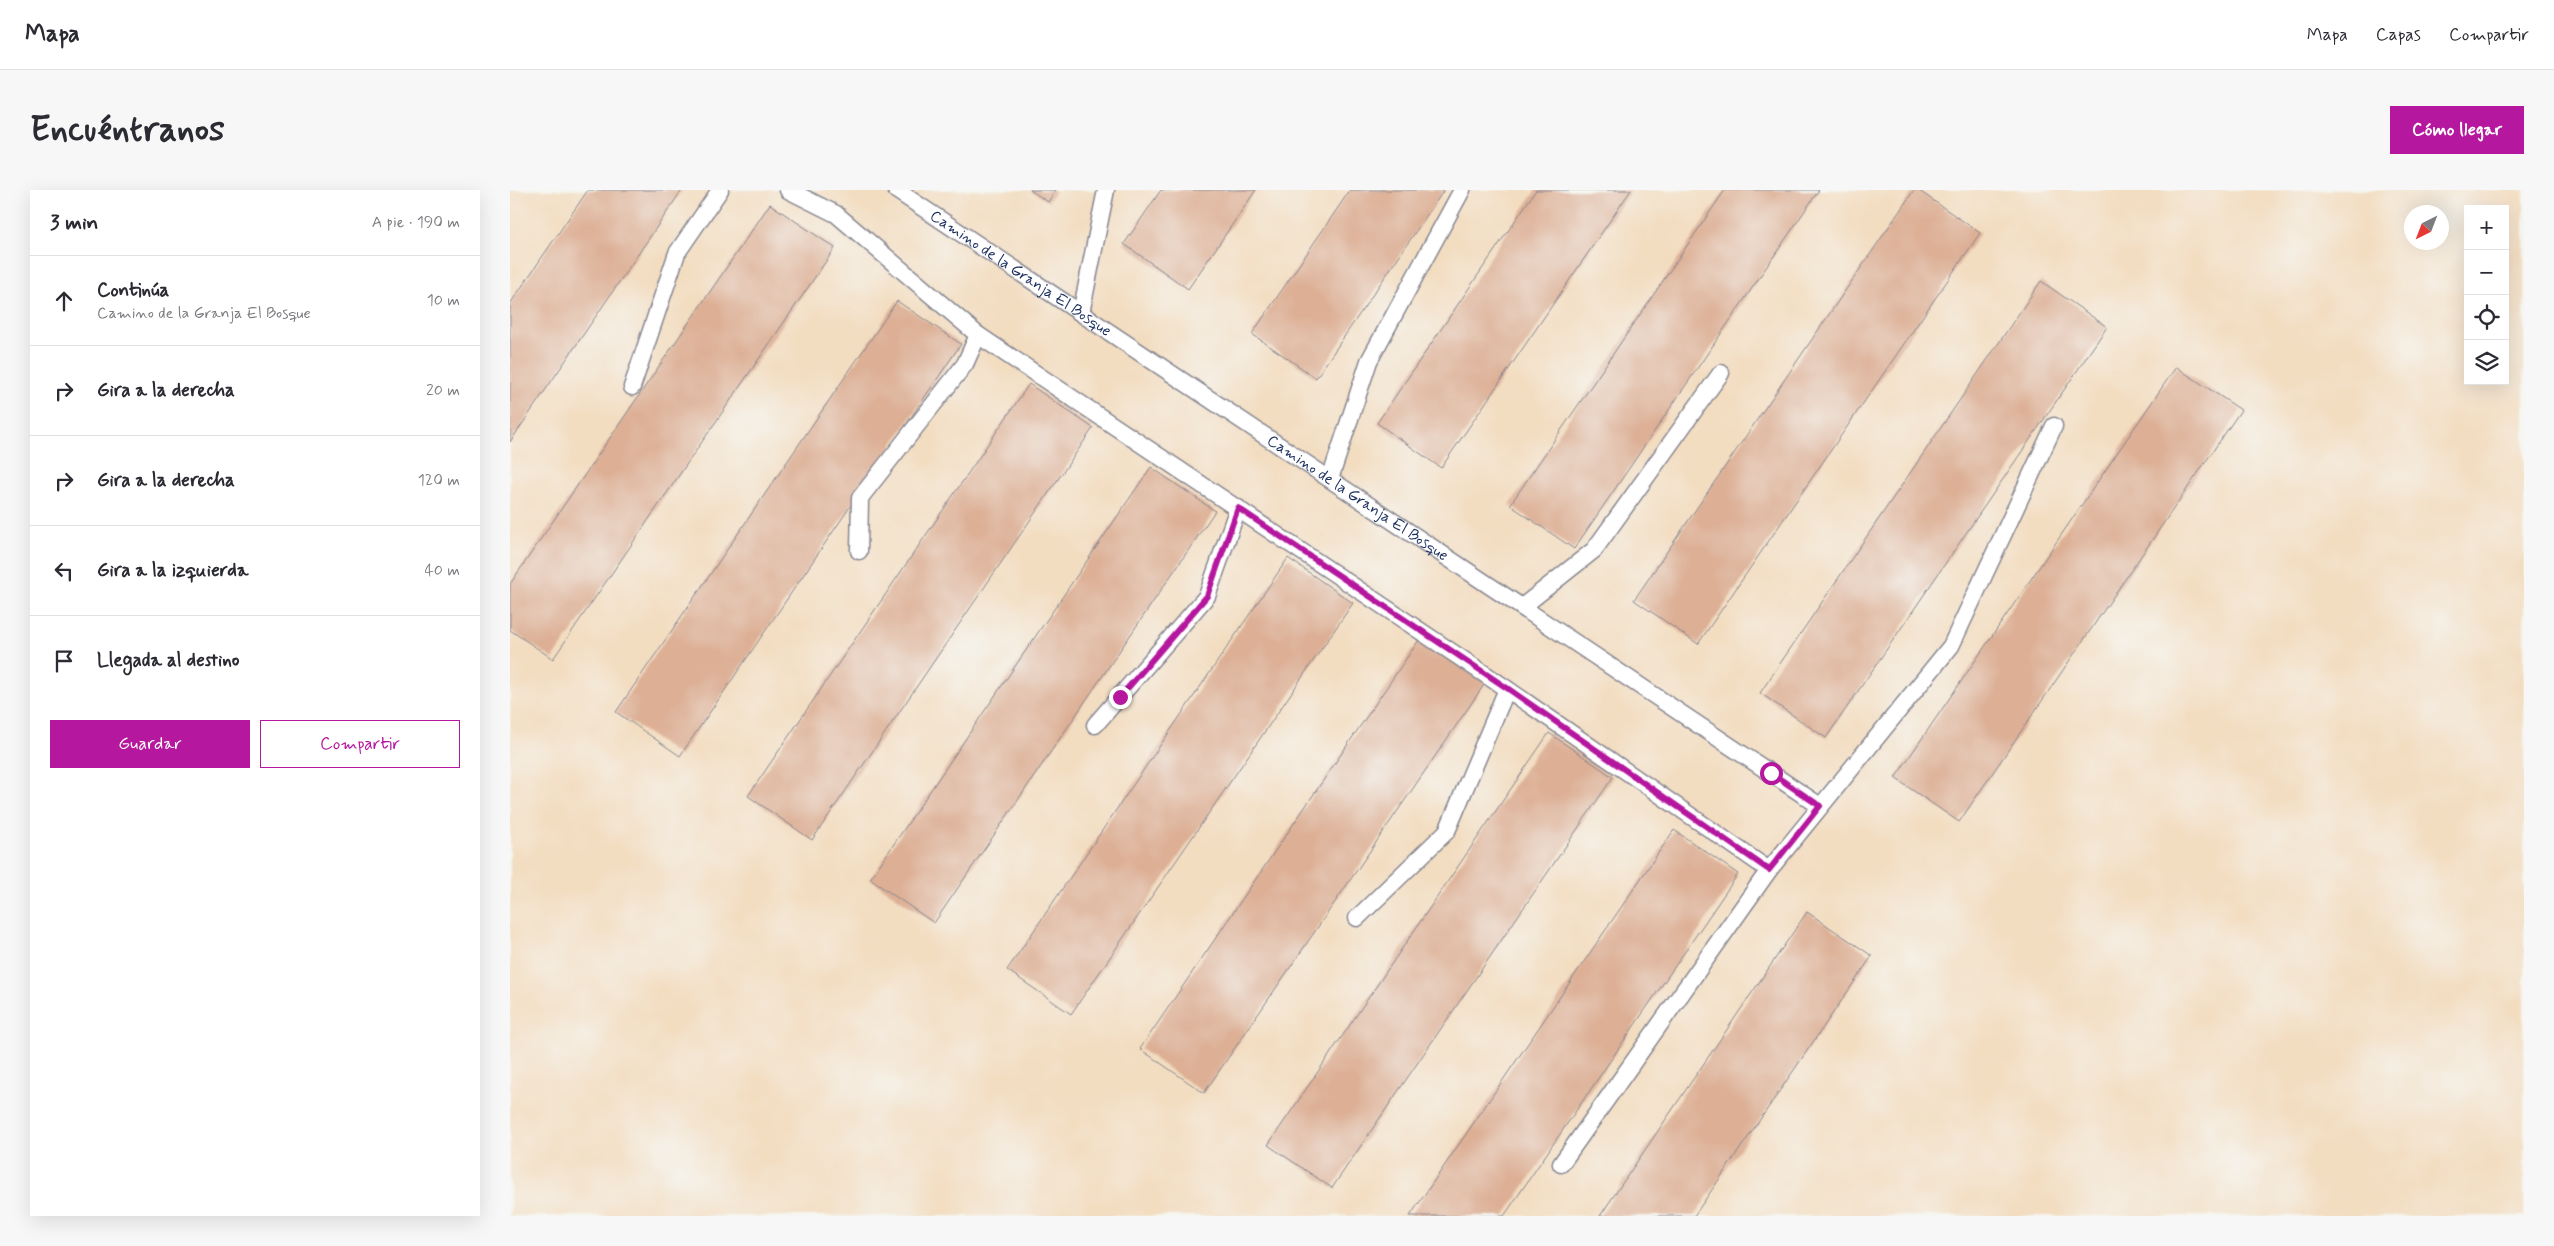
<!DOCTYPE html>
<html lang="es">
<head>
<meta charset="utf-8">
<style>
	:root { --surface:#fff; --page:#f7f7f7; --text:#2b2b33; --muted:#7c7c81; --line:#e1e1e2; --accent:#b5179e }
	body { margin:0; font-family:Mynerve,sans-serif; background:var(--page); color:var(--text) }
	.controls { position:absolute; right:15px; top:15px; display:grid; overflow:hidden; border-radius:0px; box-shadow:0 5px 20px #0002 }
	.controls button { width:45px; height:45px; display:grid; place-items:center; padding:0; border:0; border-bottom:1px solid var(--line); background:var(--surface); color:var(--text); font:25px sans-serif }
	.compass { position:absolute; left:1894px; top:15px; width:45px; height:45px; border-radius:50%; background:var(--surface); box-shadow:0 5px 20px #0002; rotate:222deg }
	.stop { position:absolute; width:15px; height:15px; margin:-11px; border:4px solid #b5179e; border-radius:50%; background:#fff }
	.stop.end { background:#b5179e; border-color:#fff; box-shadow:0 1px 5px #0008 }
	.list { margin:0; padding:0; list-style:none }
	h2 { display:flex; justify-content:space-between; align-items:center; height:65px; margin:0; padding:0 20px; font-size:21px }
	h2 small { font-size:16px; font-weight:400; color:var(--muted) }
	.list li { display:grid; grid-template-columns:32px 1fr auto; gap:15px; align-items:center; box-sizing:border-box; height:90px; padding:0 20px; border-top:1px solid var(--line) }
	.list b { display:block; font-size:19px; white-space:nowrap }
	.list p { margin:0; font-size:16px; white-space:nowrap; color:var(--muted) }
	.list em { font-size:16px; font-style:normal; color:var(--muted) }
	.actions { display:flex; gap:10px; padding:15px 20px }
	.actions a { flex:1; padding:11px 0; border:1px solid var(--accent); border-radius:0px; text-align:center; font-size:18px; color:var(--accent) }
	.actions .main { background:var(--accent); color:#fff }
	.icon { flex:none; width:28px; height:28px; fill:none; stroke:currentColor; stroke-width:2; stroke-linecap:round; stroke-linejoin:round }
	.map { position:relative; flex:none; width:2014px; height:1026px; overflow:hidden; border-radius:0px }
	header { display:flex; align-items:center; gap:30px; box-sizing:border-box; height:70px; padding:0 25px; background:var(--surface); border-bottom:1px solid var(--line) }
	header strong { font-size:24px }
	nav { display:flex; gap:28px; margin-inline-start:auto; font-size:18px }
	.intro { display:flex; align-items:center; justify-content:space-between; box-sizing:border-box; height:120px; padding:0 30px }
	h1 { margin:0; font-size:35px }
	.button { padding:12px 22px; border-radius:0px; background:var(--accent); color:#fff; font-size:18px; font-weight:700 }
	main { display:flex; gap:30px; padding:0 30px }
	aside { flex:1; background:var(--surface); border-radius:0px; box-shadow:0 5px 20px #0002 }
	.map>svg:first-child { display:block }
</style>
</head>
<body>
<header>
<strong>Mapa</strong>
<nav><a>Mapa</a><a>Capas</a><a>Compartir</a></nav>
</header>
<div class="intro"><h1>Encuéntranos</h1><a class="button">Cómo llegar</a></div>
<main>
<aside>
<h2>3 min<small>A pie · 190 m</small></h2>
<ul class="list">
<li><svg class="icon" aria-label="ahead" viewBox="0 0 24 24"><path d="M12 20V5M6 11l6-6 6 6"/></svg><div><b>Continúa</b><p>Camino de la Granja El Bosque</p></div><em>10 m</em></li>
<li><svg class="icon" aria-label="right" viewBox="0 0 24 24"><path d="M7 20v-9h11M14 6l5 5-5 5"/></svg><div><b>Gira a la derecha</b></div><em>20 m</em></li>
<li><svg class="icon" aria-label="right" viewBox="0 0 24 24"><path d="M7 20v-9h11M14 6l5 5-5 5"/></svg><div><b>Gira a la derecha</b></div><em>120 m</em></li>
<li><svg class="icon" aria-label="left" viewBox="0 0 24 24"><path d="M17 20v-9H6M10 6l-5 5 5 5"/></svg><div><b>Gira a la izquierda</b></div><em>40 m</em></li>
<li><svg class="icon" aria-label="arrive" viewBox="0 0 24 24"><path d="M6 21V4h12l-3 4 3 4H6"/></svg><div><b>Llegada al destino</b></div></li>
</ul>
<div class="actions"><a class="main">Guardar</a><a>Compartir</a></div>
</aside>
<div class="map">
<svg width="2014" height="1026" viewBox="0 0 2014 1026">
	<rect width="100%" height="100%" fill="#f6f6f2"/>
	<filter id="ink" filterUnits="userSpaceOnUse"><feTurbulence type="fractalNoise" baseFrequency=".02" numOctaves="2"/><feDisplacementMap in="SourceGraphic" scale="10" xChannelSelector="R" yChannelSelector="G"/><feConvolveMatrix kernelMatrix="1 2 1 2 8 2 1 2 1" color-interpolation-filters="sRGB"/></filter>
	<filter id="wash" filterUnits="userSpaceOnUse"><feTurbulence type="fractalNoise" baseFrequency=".0096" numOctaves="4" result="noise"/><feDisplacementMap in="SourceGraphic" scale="20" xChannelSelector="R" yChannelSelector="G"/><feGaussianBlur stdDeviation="1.12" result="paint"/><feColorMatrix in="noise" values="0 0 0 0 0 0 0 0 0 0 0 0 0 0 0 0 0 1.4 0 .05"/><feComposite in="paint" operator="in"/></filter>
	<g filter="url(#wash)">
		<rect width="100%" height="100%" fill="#f3ddc1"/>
		<g id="blocks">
			<path fill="#ddb096" d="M 78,0 L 172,0 L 0,252 L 0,114 Z
				M 520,0 L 546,0 L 538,12 Z
				M 651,0 L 746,0 L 678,99 L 614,54 Z
				M 840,0 L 934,0 L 806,188 L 742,144 Z
				M 1026,0 L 1121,0 L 931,278 L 867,233 Z
				M 1215,0 L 1309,0 L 1064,359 L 1000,315 Z
				M 1404,0 L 1408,0 L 1470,43 L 1188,454 L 1124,410 Z
				M 260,14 L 325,58 L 43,469 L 0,440 L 0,394 Z
				M 1531,91 L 1597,137 L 1316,548 L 1250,503 Z
				M 387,111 L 451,154 L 170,566 L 106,522 Z
				M 1666,177 L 1731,220 L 1449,632 L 1385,588 Z
				M 519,194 L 583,238 L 302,650 L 238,606 Z
				M 641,277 L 705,321 L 424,733 L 360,689 Z
				M 778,368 L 843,413 L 561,824 L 497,780 Z
				M 911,447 L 976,492 L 694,903 L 630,859 Z
				M 1039,543 L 1103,587 L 822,998 L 758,955 Z
				M 1164,640 L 1228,684 L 994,1026 L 900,1026 Z
				M 1297,722 L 1362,766 L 1184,1026 L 1090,1026 Z"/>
		</g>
	</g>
	<g filter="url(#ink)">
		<use href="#blocks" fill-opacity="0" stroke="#878690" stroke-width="1"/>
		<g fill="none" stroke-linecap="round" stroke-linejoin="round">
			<g stroke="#878690" stroke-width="19">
				<g id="service">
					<path d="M 278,0 L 326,24 L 468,145 L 997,499 L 1259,680"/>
					<path id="s1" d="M 386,0 L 1310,616"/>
					<path d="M 571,123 L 596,0"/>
					<path d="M 122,197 L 167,63 L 210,0"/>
					<path d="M 820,289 L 859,171 L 952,0"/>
					<path d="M 349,361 L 350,308 L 455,174 L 468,145"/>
					<path d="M 1012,417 L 1084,360 L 1211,183"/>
					<path d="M 585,535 L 697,406 L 728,318"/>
					<path d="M 847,728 L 937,641 L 997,499"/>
					<path d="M 1051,974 L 1259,680 L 1441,456 L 1544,236"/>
				</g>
			</g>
			<use href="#service" stroke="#fff" stroke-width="16"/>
		</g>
	</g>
	<g fill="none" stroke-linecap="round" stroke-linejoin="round" filter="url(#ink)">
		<path stroke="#b5179e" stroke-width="6" d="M 610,507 L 697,406 L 728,318 L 997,498 L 1259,680 L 1310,616 L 1261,583"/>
	</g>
	<g text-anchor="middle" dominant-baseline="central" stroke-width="5" stroke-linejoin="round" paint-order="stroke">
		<g font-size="16" fill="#1b2f5e" stroke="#f6f6f2">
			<text stroke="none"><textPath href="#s1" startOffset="150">Camino de la Granja El Bosque</textPath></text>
			<text stroke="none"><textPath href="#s1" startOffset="555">Camino de la Granja El Bosque</textPath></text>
		</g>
	</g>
</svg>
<div class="controls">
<button>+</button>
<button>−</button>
<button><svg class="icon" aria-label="locate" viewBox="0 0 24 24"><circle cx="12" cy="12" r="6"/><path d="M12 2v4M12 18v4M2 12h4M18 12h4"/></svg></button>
<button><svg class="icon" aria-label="layers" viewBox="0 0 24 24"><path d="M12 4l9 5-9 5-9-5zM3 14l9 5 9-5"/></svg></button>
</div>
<svg class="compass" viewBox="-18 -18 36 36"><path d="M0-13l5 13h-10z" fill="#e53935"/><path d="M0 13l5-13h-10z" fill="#7c7c81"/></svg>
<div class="stop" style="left:1261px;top:583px"></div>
<div class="stop end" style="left:610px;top:507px"></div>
</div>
</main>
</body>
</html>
